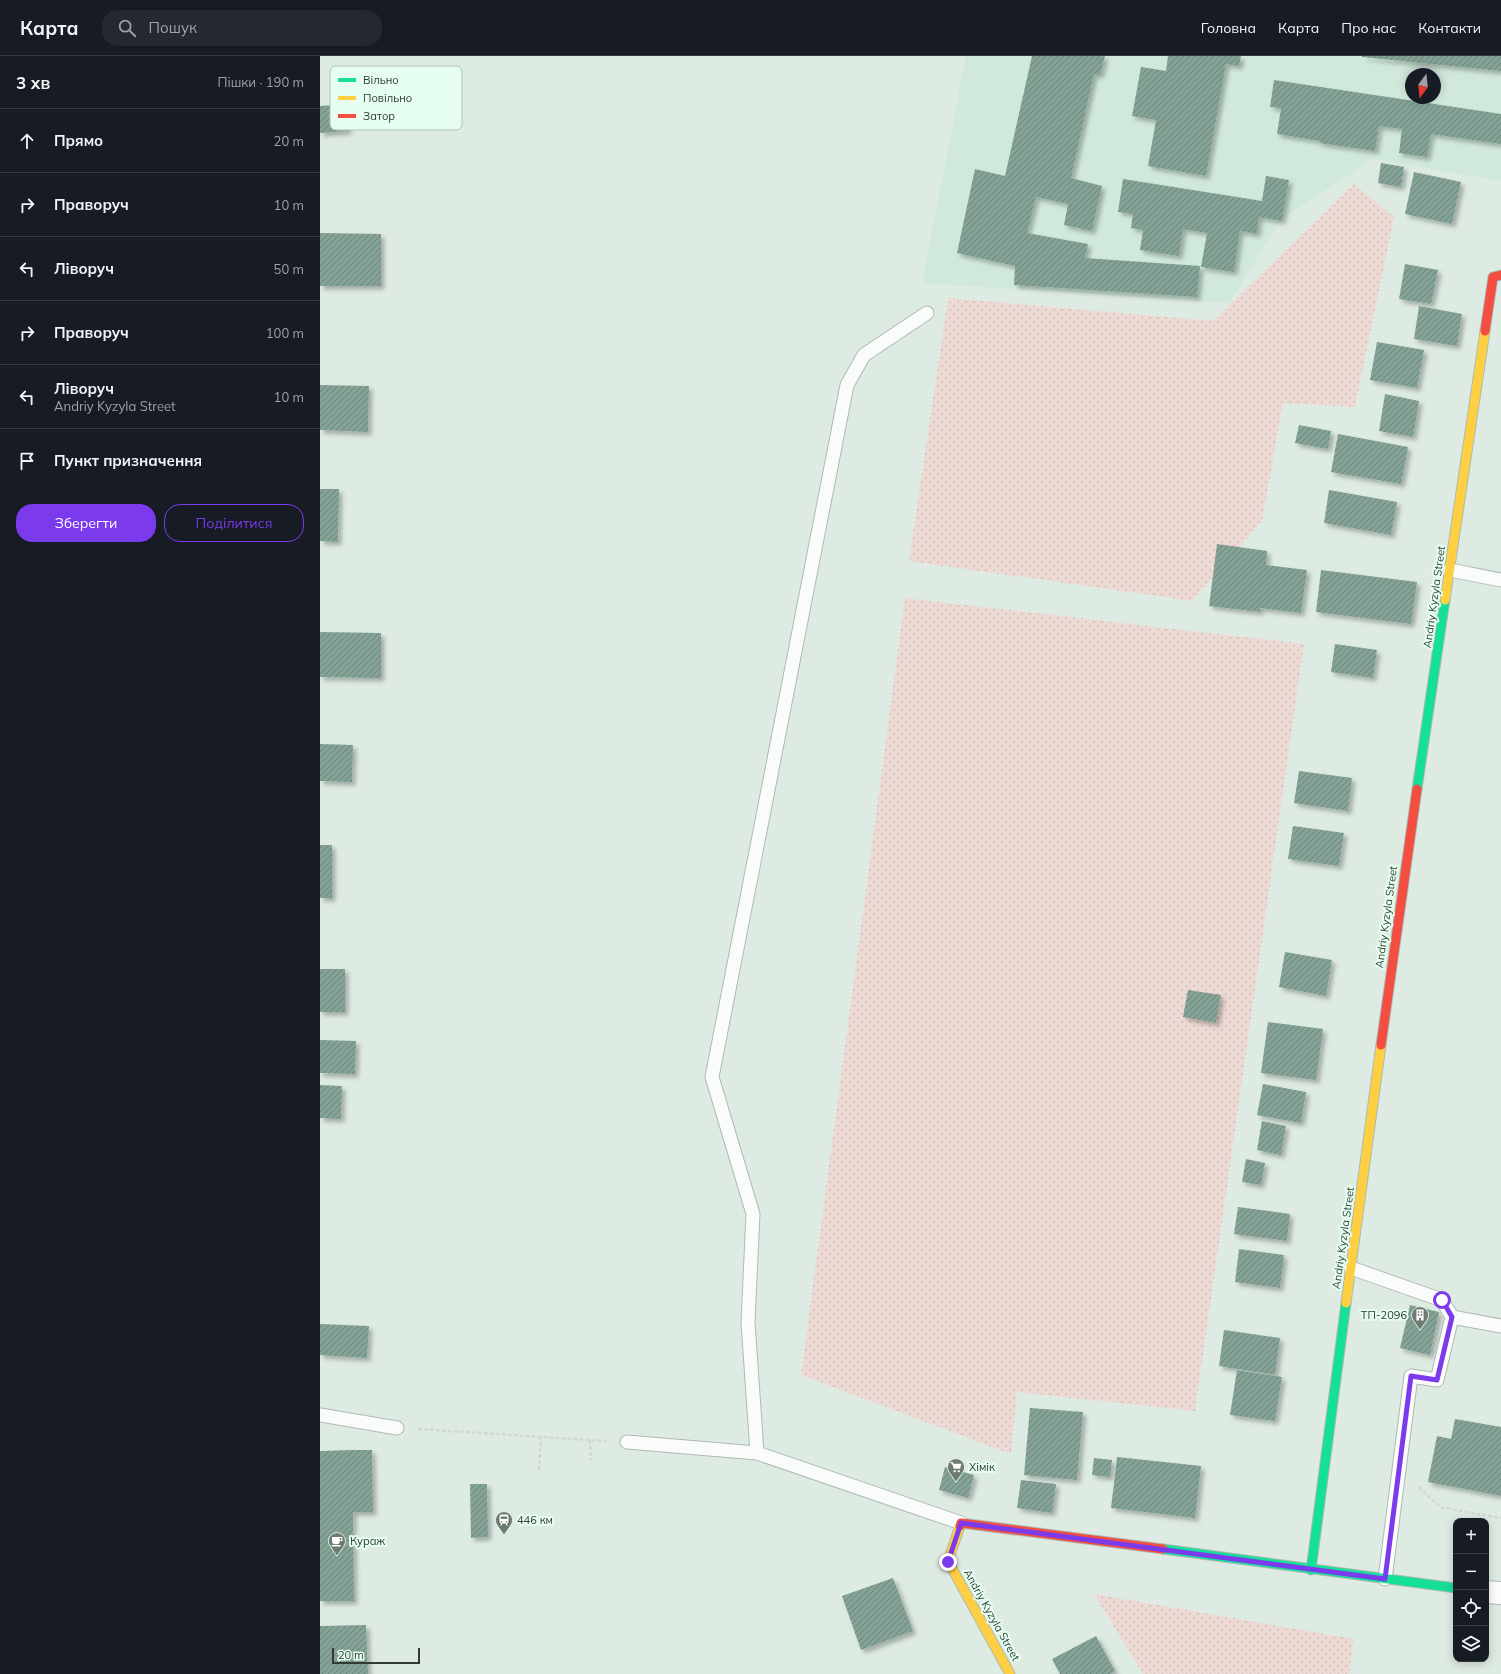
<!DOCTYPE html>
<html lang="uk">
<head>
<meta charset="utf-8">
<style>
	:root { --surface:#171b24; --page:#242831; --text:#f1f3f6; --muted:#9ea1a6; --line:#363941; --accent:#7c3aed }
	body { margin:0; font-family:Mulish,sans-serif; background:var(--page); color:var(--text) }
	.controls { position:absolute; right:12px; bottom:12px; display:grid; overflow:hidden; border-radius:8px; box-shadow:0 2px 10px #0003 }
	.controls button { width:36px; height:36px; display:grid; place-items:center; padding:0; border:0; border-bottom:1px solid var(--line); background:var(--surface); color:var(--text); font:20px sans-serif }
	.compass { position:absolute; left:1085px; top:12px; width:36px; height:36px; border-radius:50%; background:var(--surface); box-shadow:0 2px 10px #0003; rotate:195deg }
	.scale { position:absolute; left:12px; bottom:10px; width:88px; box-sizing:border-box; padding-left:4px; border:2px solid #313b35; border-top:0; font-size:11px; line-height:14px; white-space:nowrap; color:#313b35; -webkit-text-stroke:3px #e5fef0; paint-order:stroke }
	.stop { position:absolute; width:12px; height:12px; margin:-9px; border:3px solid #7c3aed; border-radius:50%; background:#fff }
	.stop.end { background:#7c3aed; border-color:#fff; box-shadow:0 1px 4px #0008 }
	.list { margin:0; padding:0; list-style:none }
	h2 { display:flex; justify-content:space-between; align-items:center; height:52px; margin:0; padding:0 16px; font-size:17px }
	h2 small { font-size:13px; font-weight:400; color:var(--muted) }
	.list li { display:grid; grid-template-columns:26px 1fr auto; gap:12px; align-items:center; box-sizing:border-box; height:64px; padding:0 16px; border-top:1px solid var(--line) }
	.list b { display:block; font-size:15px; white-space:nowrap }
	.list p { margin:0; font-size:13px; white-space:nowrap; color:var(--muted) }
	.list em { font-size:13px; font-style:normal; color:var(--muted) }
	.actions { display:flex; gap:8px; padding:12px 16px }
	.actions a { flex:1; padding:9px 0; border:1px solid var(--accent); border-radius:16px; text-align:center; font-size:14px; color:var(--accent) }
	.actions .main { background:var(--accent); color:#fff }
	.icon { flex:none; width:22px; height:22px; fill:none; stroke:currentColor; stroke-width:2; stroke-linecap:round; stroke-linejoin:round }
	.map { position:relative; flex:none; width:1181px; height:1618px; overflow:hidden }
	header { display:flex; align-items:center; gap:24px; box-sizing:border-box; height:56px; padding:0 20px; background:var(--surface); border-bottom:1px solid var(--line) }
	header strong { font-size:19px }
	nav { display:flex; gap:22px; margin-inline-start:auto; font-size:14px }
	.search { width:280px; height:36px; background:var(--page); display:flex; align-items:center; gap:10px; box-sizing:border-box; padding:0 14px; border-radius:16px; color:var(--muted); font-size:15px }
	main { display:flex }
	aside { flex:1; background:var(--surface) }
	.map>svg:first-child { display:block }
</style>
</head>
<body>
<header>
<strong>Карта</strong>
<div class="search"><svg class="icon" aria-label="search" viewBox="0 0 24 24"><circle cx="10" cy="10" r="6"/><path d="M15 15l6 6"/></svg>Пошук</div>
<nav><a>Головна</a><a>Карта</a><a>Про нас</a><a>Контакти</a></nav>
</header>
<main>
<aside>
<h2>3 хв<small>Пішки · 190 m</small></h2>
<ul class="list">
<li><svg class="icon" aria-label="ahead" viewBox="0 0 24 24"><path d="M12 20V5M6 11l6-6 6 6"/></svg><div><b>Прямо</b></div><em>20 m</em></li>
<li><svg class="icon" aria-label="right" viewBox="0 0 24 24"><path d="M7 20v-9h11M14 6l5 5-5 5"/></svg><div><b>Праворуч</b></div><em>10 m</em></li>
<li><svg class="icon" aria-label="left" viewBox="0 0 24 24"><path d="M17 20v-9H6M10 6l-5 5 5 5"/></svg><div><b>Ліворуч</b></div><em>50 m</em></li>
<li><svg class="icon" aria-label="right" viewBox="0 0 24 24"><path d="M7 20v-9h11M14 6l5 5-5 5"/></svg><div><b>Праворуч</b></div><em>100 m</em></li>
<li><svg class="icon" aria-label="left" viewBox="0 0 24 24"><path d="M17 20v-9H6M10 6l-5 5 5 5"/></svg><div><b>Ліворуч</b><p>Andriy Kyzyla Street</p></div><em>10 m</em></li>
<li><svg class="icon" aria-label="arrive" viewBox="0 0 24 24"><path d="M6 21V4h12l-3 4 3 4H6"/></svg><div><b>Пункт призначення</b></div></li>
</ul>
<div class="actions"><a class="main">Зберегти</a><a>Поділитися</a></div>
</aside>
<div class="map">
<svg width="1181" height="1618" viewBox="0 0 1181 1618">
	<defs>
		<pattern id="garden-dots" width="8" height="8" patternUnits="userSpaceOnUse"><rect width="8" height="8" fill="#eedad4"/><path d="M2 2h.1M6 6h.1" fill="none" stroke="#cdbcb7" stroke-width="1.8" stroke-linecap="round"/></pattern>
		<pattern id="building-hatch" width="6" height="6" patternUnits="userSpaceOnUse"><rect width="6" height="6" fill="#84a396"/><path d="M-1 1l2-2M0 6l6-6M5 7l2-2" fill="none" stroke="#6d867b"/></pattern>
		<filter id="shadow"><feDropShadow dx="3.5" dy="3.5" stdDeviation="2" flood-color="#0004"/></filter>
	</defs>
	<rect width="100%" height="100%" fill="#deebe3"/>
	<path fill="#d1e9db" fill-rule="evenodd" d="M 646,0 L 1181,0 L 1181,125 L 1054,103 L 962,163 L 909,247 L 602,227 ZM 1091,18 L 1115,18 L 1115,42 L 1091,42 Z"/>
	<path fill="url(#garden-dots)" d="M 1034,128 L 1074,161 L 1035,351 L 963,347 L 942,465 L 872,545 L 589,505 L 628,242 L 893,265 Z
		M 585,542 L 984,588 L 875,1355 L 697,1336 L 691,1398 L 481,1319 Z
		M 774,1538 L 1034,1583 L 1029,1618 L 823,1618 Z"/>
	<path fill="url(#building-hatch)" filter="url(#shadow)" d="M 712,0 L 785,0 L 780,19 L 774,18 L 751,122 L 782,130 L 772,175 L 744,169 L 748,148 L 716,141 L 707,177 L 768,188 L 765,202 L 880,210 L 877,241 L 694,229 L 695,210 L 637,197 L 655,113 L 685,120 Z
		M 848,0 L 921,0 L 919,10 L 906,8 L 886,120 L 828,110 L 836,64 L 812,60 L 821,11 L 846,15 Z
		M 1042,0 L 1181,0 L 1181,15 L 1042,1 Z
		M 954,24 L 1181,58 L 1181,88 L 1111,78 L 1107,101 L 1079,97 L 1082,73 L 1059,70 L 1055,95 L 1000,87 L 1001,85 L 957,78 L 961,52 L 950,51 Z
		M 27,48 L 28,75 L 0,77 L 0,50 Z
		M 1061,107 L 1084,111 L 1081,131 L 1058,127 Z
		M 1094,116 L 1141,126 L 1132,168 L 1085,158 Z
		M 946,120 L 969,124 L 962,165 L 939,161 L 937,178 L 920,175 L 914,216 L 881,211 L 887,177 L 863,173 L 859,200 L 820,194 L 823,174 L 811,172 L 813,158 L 798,156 L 803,123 L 942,145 Z
		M 0,177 L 61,178 L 61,230 L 0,230 Z
		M 1085,208 L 1118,214 L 1111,248 L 1079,243 Z
		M 1099,250 L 1142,258 L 1137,290 L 1094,283 Z
		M 1057,286 L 1104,294 L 1097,332 L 1050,324 Z
		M 0,329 L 49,330 L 48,376 L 0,374 Z
		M 1065,338 L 1099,345 L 1093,381 L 1059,375 Z
		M 979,369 L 1011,375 L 1008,393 L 975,387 Z
		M 1018,378 L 1088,391 L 1081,428 L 1011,416 Z
		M 0,433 L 19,433 L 18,486 L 0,485 Z
		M 1009,434 L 1077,446 L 1071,479 L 1004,467 Z
		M 897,488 L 947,495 L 946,509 L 987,514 L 981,557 L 940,552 L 940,556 L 889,550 Z
		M 1001,514 L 1097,526 L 1091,568 L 996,556 Z
		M 0,576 L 61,577 L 61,622 L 0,621 Z
		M 1015,588 L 1057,594 L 1053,622 L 1011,616 Z
		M 0,688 L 33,689 L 32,726 L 0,725 Z
		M 979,715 L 1032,722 L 1028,755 L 974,747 Z
		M 973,770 L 1024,777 L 1019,810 L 968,803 Z
		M 0,789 L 12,789 L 12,842 L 0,842 Z
		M 965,896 L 1012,904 L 1006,940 L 959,931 Z
		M 0,913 L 25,913 L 25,956 L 0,956 Z
		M 868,934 L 901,939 L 896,967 L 863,961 Z
		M 948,966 L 1003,973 L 996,1024 L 941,1017 Z
		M 0,984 L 36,985 L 35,1018 L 0,1017 Z
		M 943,1028 L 986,1036 L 981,1067 L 937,1059 Z
		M 0,1029 L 22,1030 L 21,1063 L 0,1062 Z
		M 942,1065 L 966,1070 L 961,1099 L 937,1094 Z
		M 926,1103 L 945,1107 L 941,1129 L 922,1126 Z
		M 918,1151 L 970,1158 L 967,1185 L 914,1178 Z
		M 919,1193 L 964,1199 L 960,1232 L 915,1226 Z
		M 1090,1249 L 1119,1256 L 1110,1299 L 1080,1292 Z
		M 0,1268 L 49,1270 L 47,1302 L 0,1299 Z
		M 904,1274 L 960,1282 L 955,1319 L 899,1310 Z
		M 917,1314 L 962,1321 L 955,1365 L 910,1359 Z
		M 710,1352 L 763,1356 L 757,1424 L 704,1419 Z
		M 1135,1363 L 1181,1371 L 1181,1440 L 1108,1426 L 1117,1380 L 1131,1383 Z
		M 32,1394 L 52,1394 L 53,1456 L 33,1456 L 34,1545 L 0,1545 L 0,1395 Z
		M 797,1401 L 881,1410 L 875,1462 L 791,1452 Z
		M 774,1402 L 792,1404 L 790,1421 L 772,1419 Z
		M 625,1411 L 654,1419 L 648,1442 L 619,1434 Z
		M 701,1424 L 736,1428 L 732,1457 L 697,1452 Z
		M 150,1428 L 167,1428 L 168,1481 L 151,1482 Z
		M 573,1522 L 593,1575 L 541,1594 L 522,1540 Z
		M 46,1569 L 48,1618 L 0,1618 L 0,1570 Z
		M 776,1580 L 795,1615 L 790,1618 L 740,1618 L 732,1603 Z"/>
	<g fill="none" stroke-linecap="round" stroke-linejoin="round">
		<g stroke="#afbab3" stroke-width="15">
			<path id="lane" d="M 1130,514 L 1181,524
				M 1031,1212 L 1122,1244 L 1132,1261
				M 0,1359 L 77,1372
				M 307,1386 L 437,1397 L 641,1467
				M 437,1397 L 428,1266 L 433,1158 L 392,1021 L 527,329 L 544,299 L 607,257
				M 1065,1523 L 1091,1320 L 1117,1324 L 1132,1261 L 1181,1270"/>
		</g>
		<g stroke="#afbab3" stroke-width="24">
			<path id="street" d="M 1166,1536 L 1181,1537"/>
		</g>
		<g stroke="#afbab3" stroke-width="11">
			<path id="fast" d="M 1097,733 L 1125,544
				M 843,1493 L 1136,1532
				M 991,1514 L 1026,1247"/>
		</g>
		<g stroke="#afbab3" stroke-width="11">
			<path id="slow" d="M 1125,544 L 1165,275
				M 1026,1247 L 1061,989
				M 640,1470 L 628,1505 L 690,1618"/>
		</g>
		<g stroke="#afbab3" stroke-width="11">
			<path id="jam" d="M 1165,275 L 1173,221 L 1181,219
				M 1061,989 L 1097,733
				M 640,1470 L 641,1467 L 843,1493"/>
		</g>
		<path stroke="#d4d8d5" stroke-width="2.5" stroke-dasharray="4 2" stroke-linecap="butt" d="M 98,1373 L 286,1385
			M 270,1384 L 271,1404
			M 219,1414 L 221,1382
			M 1099,1431 L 1120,1451 L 1181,1462"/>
		<use href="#lane" stroke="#fafcfb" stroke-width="13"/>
		<use href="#street" stroke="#fafcfb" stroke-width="22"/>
		<use href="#fast" stroke="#16e098" stroke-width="9"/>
		<use href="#slow" stroke="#ffcf43" stroke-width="9"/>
		<use href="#jam" stroke="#f24e42" stroke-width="9"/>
	</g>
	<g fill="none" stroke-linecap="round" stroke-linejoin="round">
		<path stroke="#7c3aed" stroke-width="5" d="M 628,1506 L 641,1467 L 1065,1523 L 1091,1320 L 1117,1324 L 1132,1261 L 1122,1244"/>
	</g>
	<defs>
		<g id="building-pin" transform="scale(0.9)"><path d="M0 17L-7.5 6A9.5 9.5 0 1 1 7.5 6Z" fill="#6e7972" stroke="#e5fef0"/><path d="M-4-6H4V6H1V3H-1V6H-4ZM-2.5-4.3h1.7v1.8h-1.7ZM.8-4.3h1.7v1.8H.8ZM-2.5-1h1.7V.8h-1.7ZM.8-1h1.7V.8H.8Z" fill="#fff"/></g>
		<g id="supermarket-pin" transform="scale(0.9)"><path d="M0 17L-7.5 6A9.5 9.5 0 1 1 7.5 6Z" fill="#6e7972" stroke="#e5fef0"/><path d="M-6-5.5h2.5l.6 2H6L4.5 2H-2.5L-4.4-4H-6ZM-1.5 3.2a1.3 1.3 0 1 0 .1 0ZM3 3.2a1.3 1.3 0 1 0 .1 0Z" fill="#fff"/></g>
		<g id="station-pin" transform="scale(0.9)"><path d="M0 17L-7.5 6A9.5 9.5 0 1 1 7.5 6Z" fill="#6e7972" stroke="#e5fef0"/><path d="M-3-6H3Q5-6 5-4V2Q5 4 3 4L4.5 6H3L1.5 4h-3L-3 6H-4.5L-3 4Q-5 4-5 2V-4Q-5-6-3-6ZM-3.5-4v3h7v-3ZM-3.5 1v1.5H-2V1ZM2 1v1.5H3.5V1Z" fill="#fff"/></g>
		<g id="cafe-pin" transform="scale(0.9)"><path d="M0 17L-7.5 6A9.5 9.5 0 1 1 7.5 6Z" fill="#6e7972" stroke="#e5fef0"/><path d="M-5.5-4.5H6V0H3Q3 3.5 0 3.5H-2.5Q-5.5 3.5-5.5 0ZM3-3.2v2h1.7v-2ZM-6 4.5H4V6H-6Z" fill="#fff"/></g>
	</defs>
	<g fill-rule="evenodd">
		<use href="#building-pin" x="1100" y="1259"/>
		<use href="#supermarket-pin" x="636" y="1411"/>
		<use href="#station-pin" x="184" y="1464"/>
		<use href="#cafe-pin" x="17" y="1485"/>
	</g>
	<g text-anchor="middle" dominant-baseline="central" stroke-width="4" stroke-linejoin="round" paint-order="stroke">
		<g font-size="11" fill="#313b35" stroke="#e5fef0">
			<text transform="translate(1114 541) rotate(-82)">Andriy Kyzyla Street</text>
			<text transform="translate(1066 861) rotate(-82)">Andriy Kyzyla Street</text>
			<text transform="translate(1023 1182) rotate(-82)">Andriy Kyzyla Street</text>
			<text transform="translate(672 1559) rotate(61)">Andriy Kyzyla Street</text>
		</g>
		<g font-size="11" fill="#313b35" stroke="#e5fef0" text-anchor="start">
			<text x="1087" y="1259" text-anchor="end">ТП-2096</text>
			<text x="649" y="1411">Хімік</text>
			<text x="197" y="1464">446 км</text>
			<text x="30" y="1485">Кураж</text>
		</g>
	</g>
	<rect x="10" y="10" width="132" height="64" rx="6" fill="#e5fef0" stroke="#afc4b8" stroke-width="1"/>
	<rect x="18" y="22" width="18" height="4" fill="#16e098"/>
	<rect x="18" y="40" width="18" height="4" fill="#ffcf43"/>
	<rect x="18" y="58" width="18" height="4" fill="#f24e42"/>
	<g font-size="11" fill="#313b35">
		<text x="43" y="28">Вільно</text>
		<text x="43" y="46">Повільно</text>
		<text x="43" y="64">Затор</text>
	</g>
</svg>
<div class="controls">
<button>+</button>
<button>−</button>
<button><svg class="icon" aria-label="locate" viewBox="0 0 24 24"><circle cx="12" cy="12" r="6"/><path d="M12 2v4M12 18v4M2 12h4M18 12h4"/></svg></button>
<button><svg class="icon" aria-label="layers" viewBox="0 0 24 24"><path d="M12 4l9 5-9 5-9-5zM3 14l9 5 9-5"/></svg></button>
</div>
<svg class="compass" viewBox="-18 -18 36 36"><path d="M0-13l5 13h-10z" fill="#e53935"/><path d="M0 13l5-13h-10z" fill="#9ea1a6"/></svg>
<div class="scale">20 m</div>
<div class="stop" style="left:1122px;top:1244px"></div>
<div class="stop end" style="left:628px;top:1506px"></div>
</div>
</main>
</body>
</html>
